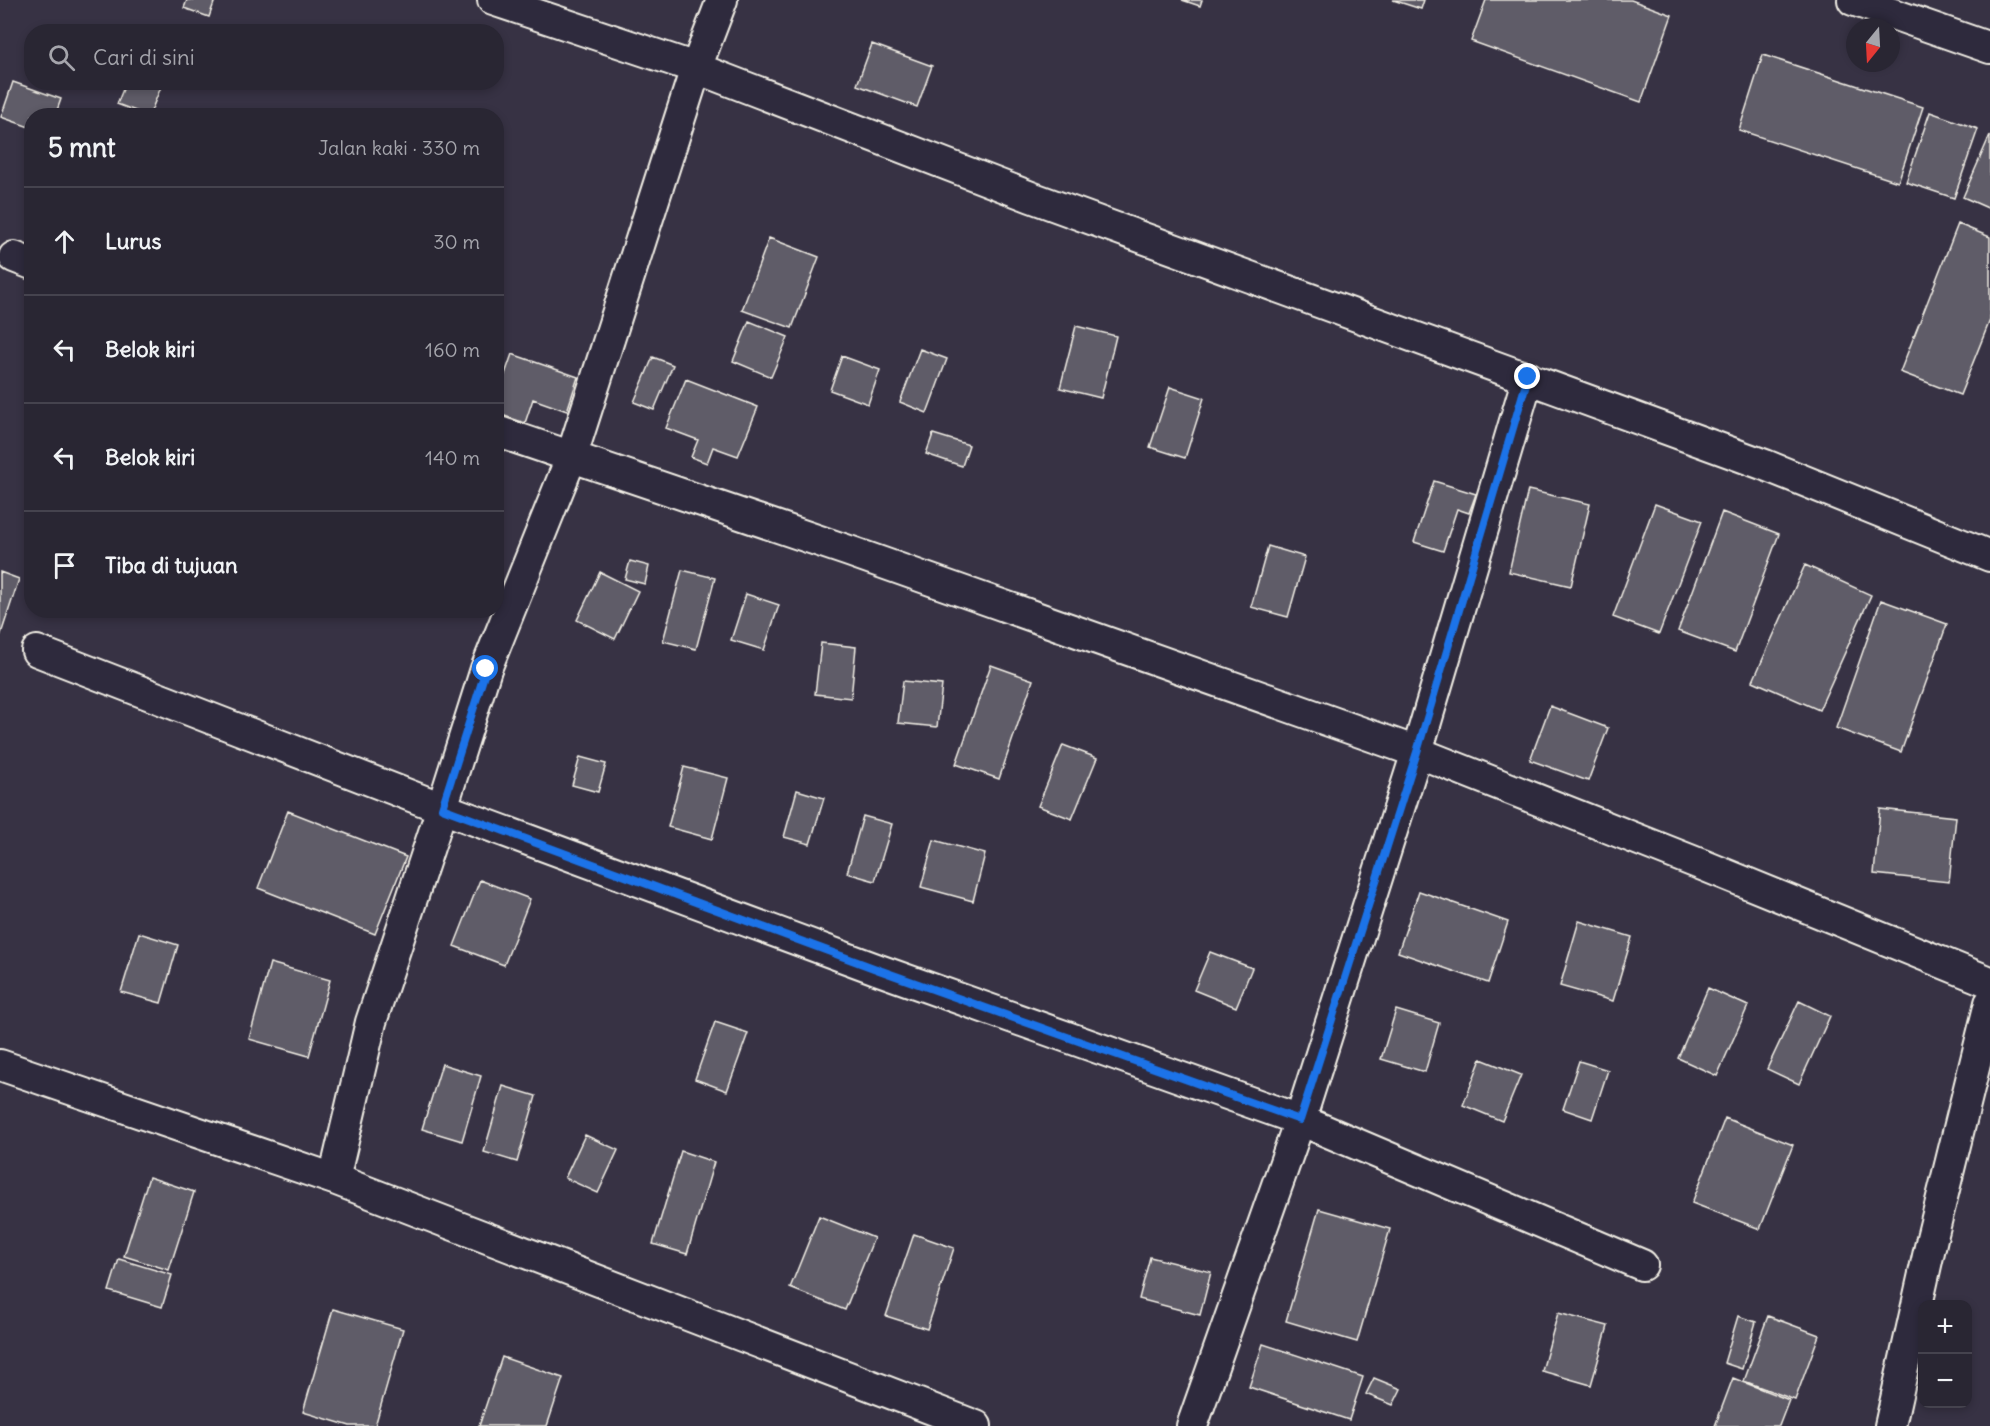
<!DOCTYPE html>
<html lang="id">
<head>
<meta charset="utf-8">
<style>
	:root { --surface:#292633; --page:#312e3b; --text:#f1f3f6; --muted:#a5a5ac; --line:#45434e }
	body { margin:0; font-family:Delius,sans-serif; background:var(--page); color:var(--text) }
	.controls { position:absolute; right:18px; bottom:18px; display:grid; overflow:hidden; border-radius:12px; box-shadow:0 3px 9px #0003 }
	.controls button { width:54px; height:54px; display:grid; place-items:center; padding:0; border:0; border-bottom:2px solid var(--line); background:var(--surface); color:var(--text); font:30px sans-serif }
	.compass { position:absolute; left:1846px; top:18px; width:54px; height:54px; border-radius:50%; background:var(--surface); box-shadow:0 3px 9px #0003; rotate:198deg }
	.stop { position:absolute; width:18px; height:18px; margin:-14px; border:4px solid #1a73e8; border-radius:50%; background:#fff }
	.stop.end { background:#1a73e8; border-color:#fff; box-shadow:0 2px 6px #0008 }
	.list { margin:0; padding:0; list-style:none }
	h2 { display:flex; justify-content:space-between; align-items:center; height:78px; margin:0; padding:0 24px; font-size:26px }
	h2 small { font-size:20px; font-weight:400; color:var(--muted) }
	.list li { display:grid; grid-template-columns:39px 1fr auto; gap:18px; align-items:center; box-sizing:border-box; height:108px; padding:0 24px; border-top:2px solid var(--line) }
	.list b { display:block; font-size:22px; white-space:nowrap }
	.list em { font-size:20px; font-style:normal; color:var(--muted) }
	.icon { flex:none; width:33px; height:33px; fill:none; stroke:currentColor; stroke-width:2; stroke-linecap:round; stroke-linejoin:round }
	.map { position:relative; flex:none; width:1990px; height:1426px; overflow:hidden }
	.search { position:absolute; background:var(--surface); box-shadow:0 3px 9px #0003; left:24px; top:24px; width:480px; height:66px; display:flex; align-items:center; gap:15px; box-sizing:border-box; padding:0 21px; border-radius:24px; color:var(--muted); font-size:22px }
	.panel { position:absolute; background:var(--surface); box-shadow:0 3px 9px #0003; left:24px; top:108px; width:480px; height:510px; border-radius:24px }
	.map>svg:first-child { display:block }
</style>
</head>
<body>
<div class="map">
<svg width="1990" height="1426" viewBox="0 0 1990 1426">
	<rect width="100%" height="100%" fill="#373244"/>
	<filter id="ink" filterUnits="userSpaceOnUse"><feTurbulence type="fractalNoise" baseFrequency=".0167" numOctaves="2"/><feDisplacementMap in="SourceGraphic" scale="12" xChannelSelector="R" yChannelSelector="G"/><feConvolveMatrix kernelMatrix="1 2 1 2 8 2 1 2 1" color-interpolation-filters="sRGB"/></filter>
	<g filter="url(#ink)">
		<path fill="#5f5c67" stroke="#f4f1e8" stroke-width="1.5" d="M 187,0 L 215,0 L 209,17 L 184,8 Z
			M 1182,0 L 1202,0 L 1200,6 Z
			M 1393,0 L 1424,0 L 1421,9 Z
			M 1486,0 L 1631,0 L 1672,15 L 1641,102 L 1471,41 Z
			M 872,44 L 932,66 L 917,107 L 857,85 Z
			M 1763,55 L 1923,107 L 1898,182 L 1739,130 Z
			M 13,82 L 61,99 L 55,116 L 32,116 L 32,128 L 1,117 Z
			M 126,82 L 163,82 L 149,116 L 117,104 Z
			M 1930,112 L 1978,129 L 1954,198 L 1906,182 Z
			M 1990,135 L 1990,209 L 1963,197 Z
			M 1958,224 L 1990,237 L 1990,320 L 1960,395 L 1900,372 Z
			M 769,238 L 819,257 L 792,328 L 742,310 Z
			M 749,321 L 788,337 L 771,377 L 733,361 Z
			M 1076,326 L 1116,336 L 1101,398 L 1060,388 Z
			M 920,349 L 947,359 L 927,413 L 900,402 Z
			M 512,354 L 578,377 L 567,411 L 533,399 L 525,423 L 496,413 L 496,400 Z
			M 842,356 L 880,370 L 868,404 L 830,390 Z
			M 653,357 L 673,365 L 654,410 L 634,402 Z
			M 686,379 L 758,407 L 738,456 L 713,447 L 707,463 L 691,457 L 698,440 L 666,428 Z
			M 1170,387 L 1204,398 L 1185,458 L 1150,447 Z
			M 933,434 L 969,445 L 962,466 L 926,454 Z
			M 1434,481 L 1476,494 L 1469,513 L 1457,509 L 1443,551 L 1414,542 Z
			M 1528,490 L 1590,504 L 1571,586 L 1509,572 Z
			M 1655,504 L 1702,521 L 1659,634 L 1613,617 Z
			M 1722,512 L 1779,534 L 1735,652 L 1678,631 Z
			M 1268,546 L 1305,557 L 1288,617 L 1251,607 Z
			M 630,561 L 649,566 L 645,584 L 625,579 Z
			M 1805,565 L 1871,595 L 1819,710 L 1753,681 Z
			M 682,570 L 715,578 L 696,649 L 663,641 Z
			M 0,572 L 19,579 L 0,637 Z
			M 600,572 L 638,591 L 615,639 L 577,620 Z
			M 746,594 L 779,605 L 764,650 L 731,640 Z
			M 1881,600 L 1947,624 L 1901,752 L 1836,728 Z
			M 821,643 L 856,647 L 851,698 L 815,694 Z
			M 991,665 L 1033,680 L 999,779 L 956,764 Z
			M 903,681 L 942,685 L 937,727 L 898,723 Z
			M 1550,706 L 1608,728 L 1588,781 L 1530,760 Z
			M 1063,745 L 1097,758 L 1072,819 L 1038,806 Z
			M 580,757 L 606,764 L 598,792 L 572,785 Z
			M 684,767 L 728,778 L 712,839 L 668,827 Z
			M 797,790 L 824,798 L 810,844 L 784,837 Z
			M 1880,809 L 1956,817 L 1949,882 L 1874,874 Z
			M 288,811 L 406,857 L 375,934 L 258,888 Z
			M 863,816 L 892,824 L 875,881 L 847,873 Z
			M 934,840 L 985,854 L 973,901 L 921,887 Z
			M 480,880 L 530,899 L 504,965 L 454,946 Z
			M 1419,891 L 1508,922 L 1488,983 L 1398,952 Z
			M 1579,921 L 1632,937 L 1613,1001 L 1560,986 Z
			M 139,933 L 178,945 L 161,1003 L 121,992 Z
			M 1210,952 L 1252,968 L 1236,1007 L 1194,990 Z
			M 270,963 L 330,980 L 309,1056 L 249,1039 Z
			M 1708,988 L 1748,1006 L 1717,1076 L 1678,1058 Z
			M 1799,1001 L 1830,1016 L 1799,1084 L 1767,1069 Z
			M 1396,1010 L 1439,1023 L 1425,1072 L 1381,1059 Z
			M 715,1022 L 748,1033 L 727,1091 L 695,1079 Z
			M 1481,1059 L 1521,1075 L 1502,1121 L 1463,1105 Z
			M 1579,1061 L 1608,1070 L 1592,1119 L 1563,1109 Z
			M 442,1064 L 481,1076 L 462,1141 L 422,1129 Z
			M 503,1086 L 536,1096 L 517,1162 L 484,1152 Z
			M 1725,1118 L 1793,1145 L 1760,1229 L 1692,1203 Z
			M 585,1135 L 618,1150 L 598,1193 L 565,1178 Z
			M 681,1151 L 714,1162 L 687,1254 L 653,1244 Z
			M 149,1177 L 194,1192 L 169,1270 L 124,1256 Z
			M 1319,1209 L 1390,1229 L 1357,1342 L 1286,1321 Z
			M 819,1216 L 874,1238 L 845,1310 L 790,1288 Z
			M 914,1234 L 954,1248 L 927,1329 L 886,1316 Z
			M 1150,1257 L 1211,1272 L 1200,1315 L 1139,1299 Z
			M 119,1259 L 172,1275 L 162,1307 L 109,1291 Z
			M 333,1309 L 403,1329 L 375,1426 L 350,1426 L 303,1412 Z
			M 1558,1313 L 1608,1326 L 1591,1385 L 1542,1371 Z
			M 1738,1316 L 1756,1322 L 1742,1369 L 1724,1363 Z
			M 1768,1316 L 1819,1335 L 1795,1400 L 1744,1381 Z
			M 1263,1344 L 1363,1377 L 1349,1420 L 1249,1387 Z
			M 502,1357 L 563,1378 L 547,1426 L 479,1426 Z
			M 1374,1378 L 1401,1389 L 1393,1405 L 1366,1394 Z
			M 1733,1378 L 1789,1400 L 1779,1426 L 1715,1426 Z"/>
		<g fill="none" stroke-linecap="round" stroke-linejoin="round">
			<g stroke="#f4f1e8" stroke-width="34">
				<path id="minor" d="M 493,0 L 696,68 L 1031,197 L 1765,465 L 1990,556
					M 1853,0 L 1990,48
					M 14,257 L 32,264
					M 496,431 L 849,551 L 1417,752 L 1705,866 L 1990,982
					M 37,651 L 442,808 L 879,970 L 1300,1120 L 1642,1265
					M 0,1065 L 334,1179 L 976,1426
					M 334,1179 L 371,1022 L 442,808 L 486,669 L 571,458 L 696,68 L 722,0
					M 1192,1426 L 1300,1120 L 1417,752 L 1528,377
					M 1890,1426 L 1932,1238 L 1990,1003"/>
			</g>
			<use href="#minor" stroke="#2f2a3d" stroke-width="30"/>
		</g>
	</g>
	<g fill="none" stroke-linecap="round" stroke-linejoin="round" filter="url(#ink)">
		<path stroke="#1a73e8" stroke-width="8" d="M 486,669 L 442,808 L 879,970 L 1300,1120 L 1417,752 L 1528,377"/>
	</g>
</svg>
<div class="controls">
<button>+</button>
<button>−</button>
</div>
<svg class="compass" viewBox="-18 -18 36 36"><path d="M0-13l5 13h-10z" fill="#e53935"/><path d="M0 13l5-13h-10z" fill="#a5a5ac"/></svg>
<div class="stop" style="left:486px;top:669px"></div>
<div class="stop end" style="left:1528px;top:377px"></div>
<div class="search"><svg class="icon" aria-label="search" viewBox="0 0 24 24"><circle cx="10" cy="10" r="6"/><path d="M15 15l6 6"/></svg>Cari di sini</div>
<section class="panel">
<h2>5 mnt<small>Jalan kaki · 330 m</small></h2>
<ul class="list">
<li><svg class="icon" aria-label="ahead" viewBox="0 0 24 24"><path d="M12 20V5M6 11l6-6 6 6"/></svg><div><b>Lurus</b></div><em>30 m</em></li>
<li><svg class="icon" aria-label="left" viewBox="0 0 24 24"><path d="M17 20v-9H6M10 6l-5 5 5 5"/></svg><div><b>Belok kiri</b></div><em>160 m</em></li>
<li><svg class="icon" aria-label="left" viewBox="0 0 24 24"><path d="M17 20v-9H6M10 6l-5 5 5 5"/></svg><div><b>Belok kiri</b></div><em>140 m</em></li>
<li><svg class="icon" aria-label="arrive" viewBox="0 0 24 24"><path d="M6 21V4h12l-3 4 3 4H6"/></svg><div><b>Tiba di tujuan</b></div></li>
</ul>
</section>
</div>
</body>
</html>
